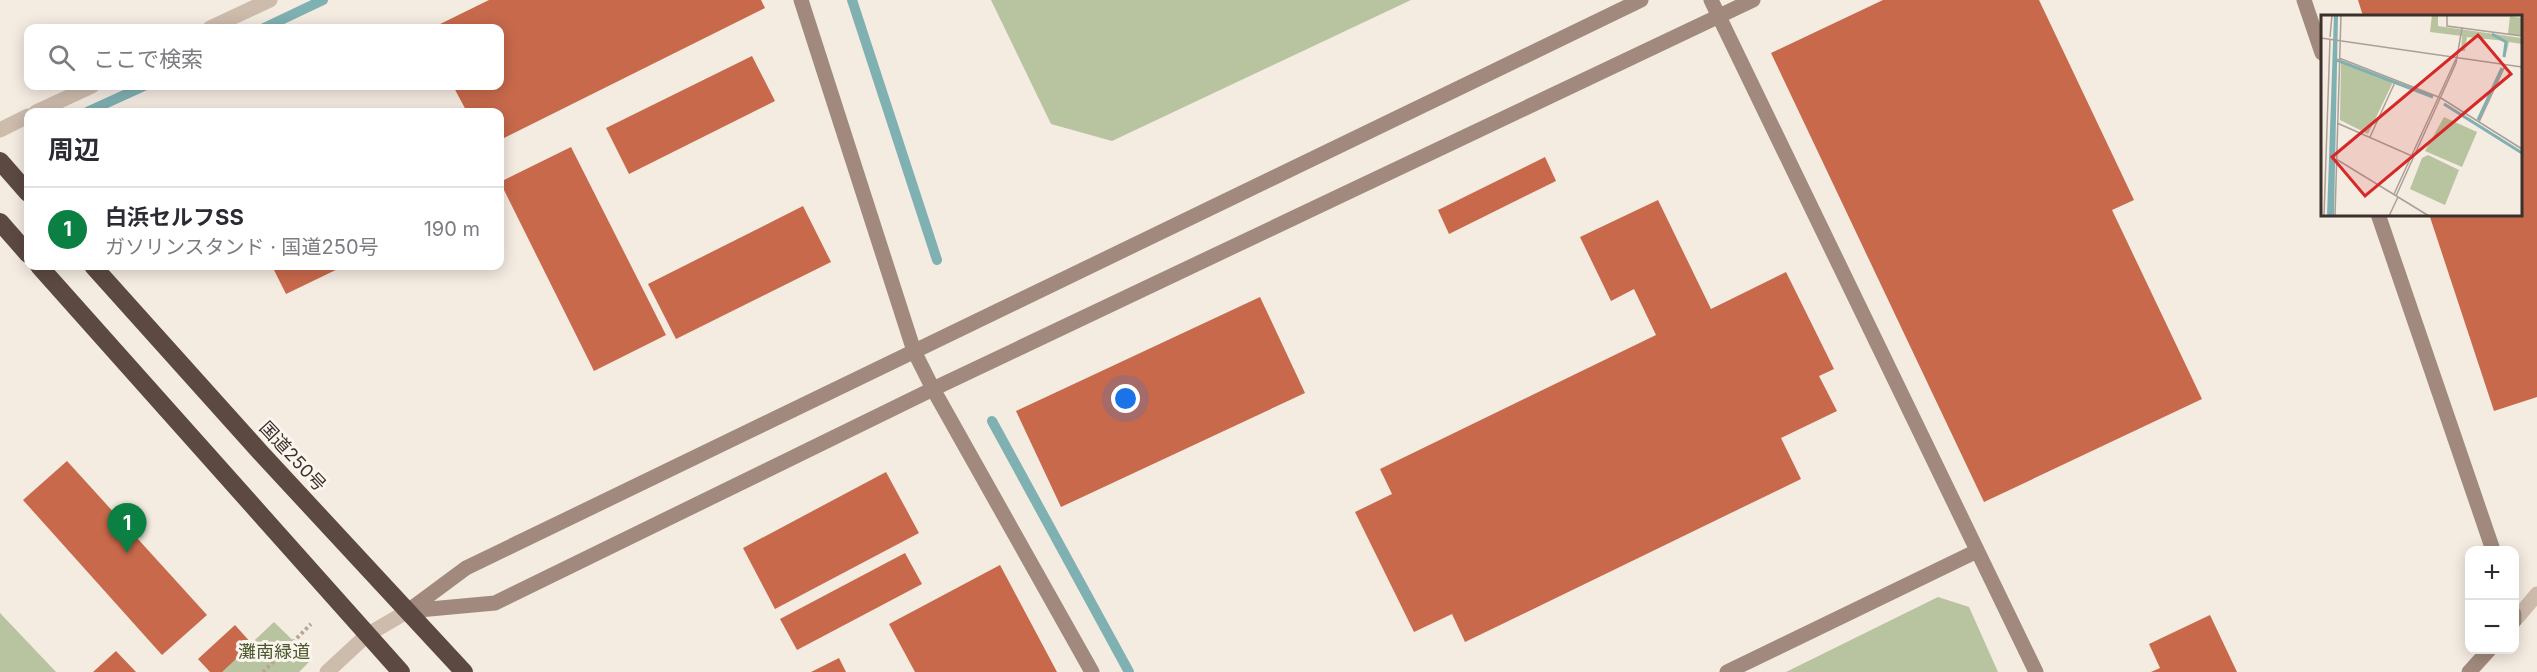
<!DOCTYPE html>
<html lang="ja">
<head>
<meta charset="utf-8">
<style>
	:root { --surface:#fff; --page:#f2f2f3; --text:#2b2b33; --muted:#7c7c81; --line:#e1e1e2; --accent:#0b8043 }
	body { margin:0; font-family:Inter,"Noto Sans JP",sans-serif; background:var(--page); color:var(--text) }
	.controls { position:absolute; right:18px; bottom:18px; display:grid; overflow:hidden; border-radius:12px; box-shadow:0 3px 15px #0003 }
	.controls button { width:54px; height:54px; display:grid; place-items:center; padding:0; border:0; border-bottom:2px solid var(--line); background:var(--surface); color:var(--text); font:30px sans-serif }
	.you { position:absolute; left:1126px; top:399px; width:21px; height:21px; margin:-15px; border:4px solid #fff; border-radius:50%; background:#1a73e8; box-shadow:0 0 0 9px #1a73e833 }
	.badge { display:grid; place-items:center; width:39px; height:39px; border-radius:50%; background:var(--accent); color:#fff; font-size:20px; font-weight:700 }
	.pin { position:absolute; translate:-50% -50px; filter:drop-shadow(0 2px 3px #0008) }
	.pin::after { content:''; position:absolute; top:32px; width:21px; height:18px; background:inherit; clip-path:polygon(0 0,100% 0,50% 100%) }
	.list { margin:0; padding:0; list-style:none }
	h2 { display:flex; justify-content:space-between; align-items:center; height:78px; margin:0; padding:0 24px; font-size:26px }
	h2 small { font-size:20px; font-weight:400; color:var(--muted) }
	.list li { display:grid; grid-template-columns:39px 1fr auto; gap:18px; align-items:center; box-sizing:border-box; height:84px; padding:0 24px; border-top:2px solid var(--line) }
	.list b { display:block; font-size:22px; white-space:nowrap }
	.list p { margin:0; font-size:20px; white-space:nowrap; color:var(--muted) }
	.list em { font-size:20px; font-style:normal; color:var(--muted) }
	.icon { flex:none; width:33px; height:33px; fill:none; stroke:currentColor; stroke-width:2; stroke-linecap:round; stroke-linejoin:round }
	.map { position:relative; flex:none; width:2537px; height:672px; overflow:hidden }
	.search { position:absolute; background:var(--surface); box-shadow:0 3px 15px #0003; left:24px; top:24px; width:480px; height:66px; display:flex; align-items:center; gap:15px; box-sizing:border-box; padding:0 21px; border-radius:12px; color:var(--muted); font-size:22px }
	.panel { position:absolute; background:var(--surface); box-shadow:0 3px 15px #0003; left:24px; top:108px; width:480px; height:162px; border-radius:12px }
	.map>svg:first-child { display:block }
</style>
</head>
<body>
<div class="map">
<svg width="2537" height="672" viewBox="0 0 2537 672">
	<rect width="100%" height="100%" fill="#f4ebe1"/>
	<path fill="#b8c4a0" d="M 991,0 L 1411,0 L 1112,141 L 1051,124 Z
		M 1938,597 L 1969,607 L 1998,672 L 1786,672 Z
		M 0,613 L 56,672 L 0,672 Z
		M 274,622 L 312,659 L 299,672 L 221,672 Z"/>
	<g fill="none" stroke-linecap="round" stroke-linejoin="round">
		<path stroke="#7fb0b2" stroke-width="10" d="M 852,0 L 937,260
			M 264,28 L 323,0
			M 87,112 L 144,86
			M 992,421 L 1129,672"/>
	</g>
	<path fill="#c8694b" d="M 489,0 L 761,0 L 765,8 L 500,140 L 500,112 L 467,112 L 453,86 L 500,86 L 500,28 L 432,28 Z
		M 1883,0 L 2039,0 L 2134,200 L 2112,210 L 2202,399 L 1984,502 L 1771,53 Z
		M 2358,0 L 2537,0 L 2537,397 L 2494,411 L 2429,214 L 2520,214 L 2520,16 L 2363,16 Z
		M 752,56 L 775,101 L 629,174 L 606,128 Z
		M 571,147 L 666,335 L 594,371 L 500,182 Z
		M 1545,157 L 1556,181 L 1449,234 L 1438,210 Z
		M 1658,200 L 1711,309 L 1786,272 L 1834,369 L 1819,376 L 1837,411 L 1781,438 L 1801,479 L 1465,642 L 1452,614 L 1414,632 L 1355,512 L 1392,494 L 1380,469 L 1656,335 L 1634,289 L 1611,301 L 1580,237 Z
		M 803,206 L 831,262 L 676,339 L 648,284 Z
		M 272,266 L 344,266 L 286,294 Z
		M 1260,297 L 1305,393 L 1061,507 L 1016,411 Z
		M 67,461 L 207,615 L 162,655 L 23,500 Z
		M 886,472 L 919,533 L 775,609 L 743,548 Z
		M 905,553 L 922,584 L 797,650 L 780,619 Z
		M 1000,565 L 1057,672 L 915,672 L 889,624 Z
		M 2210,615 L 2237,672 L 2151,672 L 2160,668 L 2149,644 Z
		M 235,625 L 252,644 L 222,672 L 210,672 L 198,659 Z
		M 116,651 L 136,672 L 93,672 Z
		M 839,658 L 846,672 L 811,672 Z"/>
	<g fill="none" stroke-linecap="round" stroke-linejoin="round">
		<path stroke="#b9a596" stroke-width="4" stroke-dasharray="3 3" stroke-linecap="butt" d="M 263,672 L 311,624"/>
		<path stroke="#cdbbac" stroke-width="15" d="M 210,28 L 270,0
			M 36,112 L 92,86
			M 0,130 L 28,116
			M 2516,619 L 2537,594
			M 327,672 L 367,635 L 408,611"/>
		<path stroke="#a18a7d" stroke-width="15" d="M 801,0 L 914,351 L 933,389 L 1092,672
			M 1711,0 L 2036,672
			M 2304,0 L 2322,53
			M 2378,214 L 2493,550
			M 408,611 L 495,603 L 933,389 L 1753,0
			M 408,611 L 466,568 L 1641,0
			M 2514,614 L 2514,621
			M 1727,672 L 1977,551
			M 2469,672 L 2489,650"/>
		<path stroke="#5c4a42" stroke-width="18" d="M 0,161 L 28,193
			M 0,222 L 28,254
			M 39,266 L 401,672
			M 93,266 L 260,452 L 464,672"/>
	</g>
	<g text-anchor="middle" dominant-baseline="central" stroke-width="6" stroke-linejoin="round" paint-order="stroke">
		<g font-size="18" fill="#3b302b" stroke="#fbf5ee">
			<text transform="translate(293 456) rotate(47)">国道250号</text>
		</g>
		<g font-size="18" fill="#4a5a2e" stroke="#fbf5ee">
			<text x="274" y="651">灘南緑道</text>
		</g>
	</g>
	<g transform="translate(2321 15)">
		<rect width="201" height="201" fill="#f4ebe1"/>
		<path d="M 111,0 L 117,0 L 117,11 L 201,23 L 201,29 L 188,27 L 184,43 L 185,26 L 146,22 L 144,36 L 140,36 L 141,21 L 109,17 ZM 189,1 L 201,3 L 201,21 L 187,19 ZM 20,47 L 72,67 L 47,119 L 19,105 ZM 123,102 L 156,117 L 141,152 L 104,136 ZM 107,140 L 138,155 L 124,190 L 89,174 L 101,143 Z" fill="#b8c4a0"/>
		<path d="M 13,0 L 17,0 L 13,201 L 6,201 Z" fill="#7fb0b2"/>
		<path fill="none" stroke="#7fb0b2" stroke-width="3" d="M 171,19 L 185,27 L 183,42M 13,44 L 112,82M 123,89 L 201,138M 157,105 L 181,53"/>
		<path fill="none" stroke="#aaa098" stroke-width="1.5" d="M 126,0 L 126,11 L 201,21M 9,22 L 11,0M 0,23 L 201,52M 18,43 L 120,83 L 201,134M 158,107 L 184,51M 16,108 L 91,141M 49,122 L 75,65M 15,144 L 108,201M 73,179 L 135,44M 75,181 L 135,48 L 141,13M 3,201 L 9,24M 14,201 L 20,0M 68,201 L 77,182"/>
		<path fill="#d62828" fill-opacity="0.15" stroke="#d62828" stroke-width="3" d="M 157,20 L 190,59 L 44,181 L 11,142 Z"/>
		<rect width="201" height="201" fill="none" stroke="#3b302b" stroke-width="3"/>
	</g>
</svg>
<div class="controls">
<button>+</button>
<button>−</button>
</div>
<div class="you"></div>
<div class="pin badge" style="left:127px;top:553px">1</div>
<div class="search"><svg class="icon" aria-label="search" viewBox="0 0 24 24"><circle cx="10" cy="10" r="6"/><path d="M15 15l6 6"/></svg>ここで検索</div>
<section class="panel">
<h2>周辺<small></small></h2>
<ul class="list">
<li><span class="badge">1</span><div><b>白浜セルフSS</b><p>ガソリンスタンド · 国道250号</p></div><em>190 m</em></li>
</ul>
</section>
</div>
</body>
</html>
